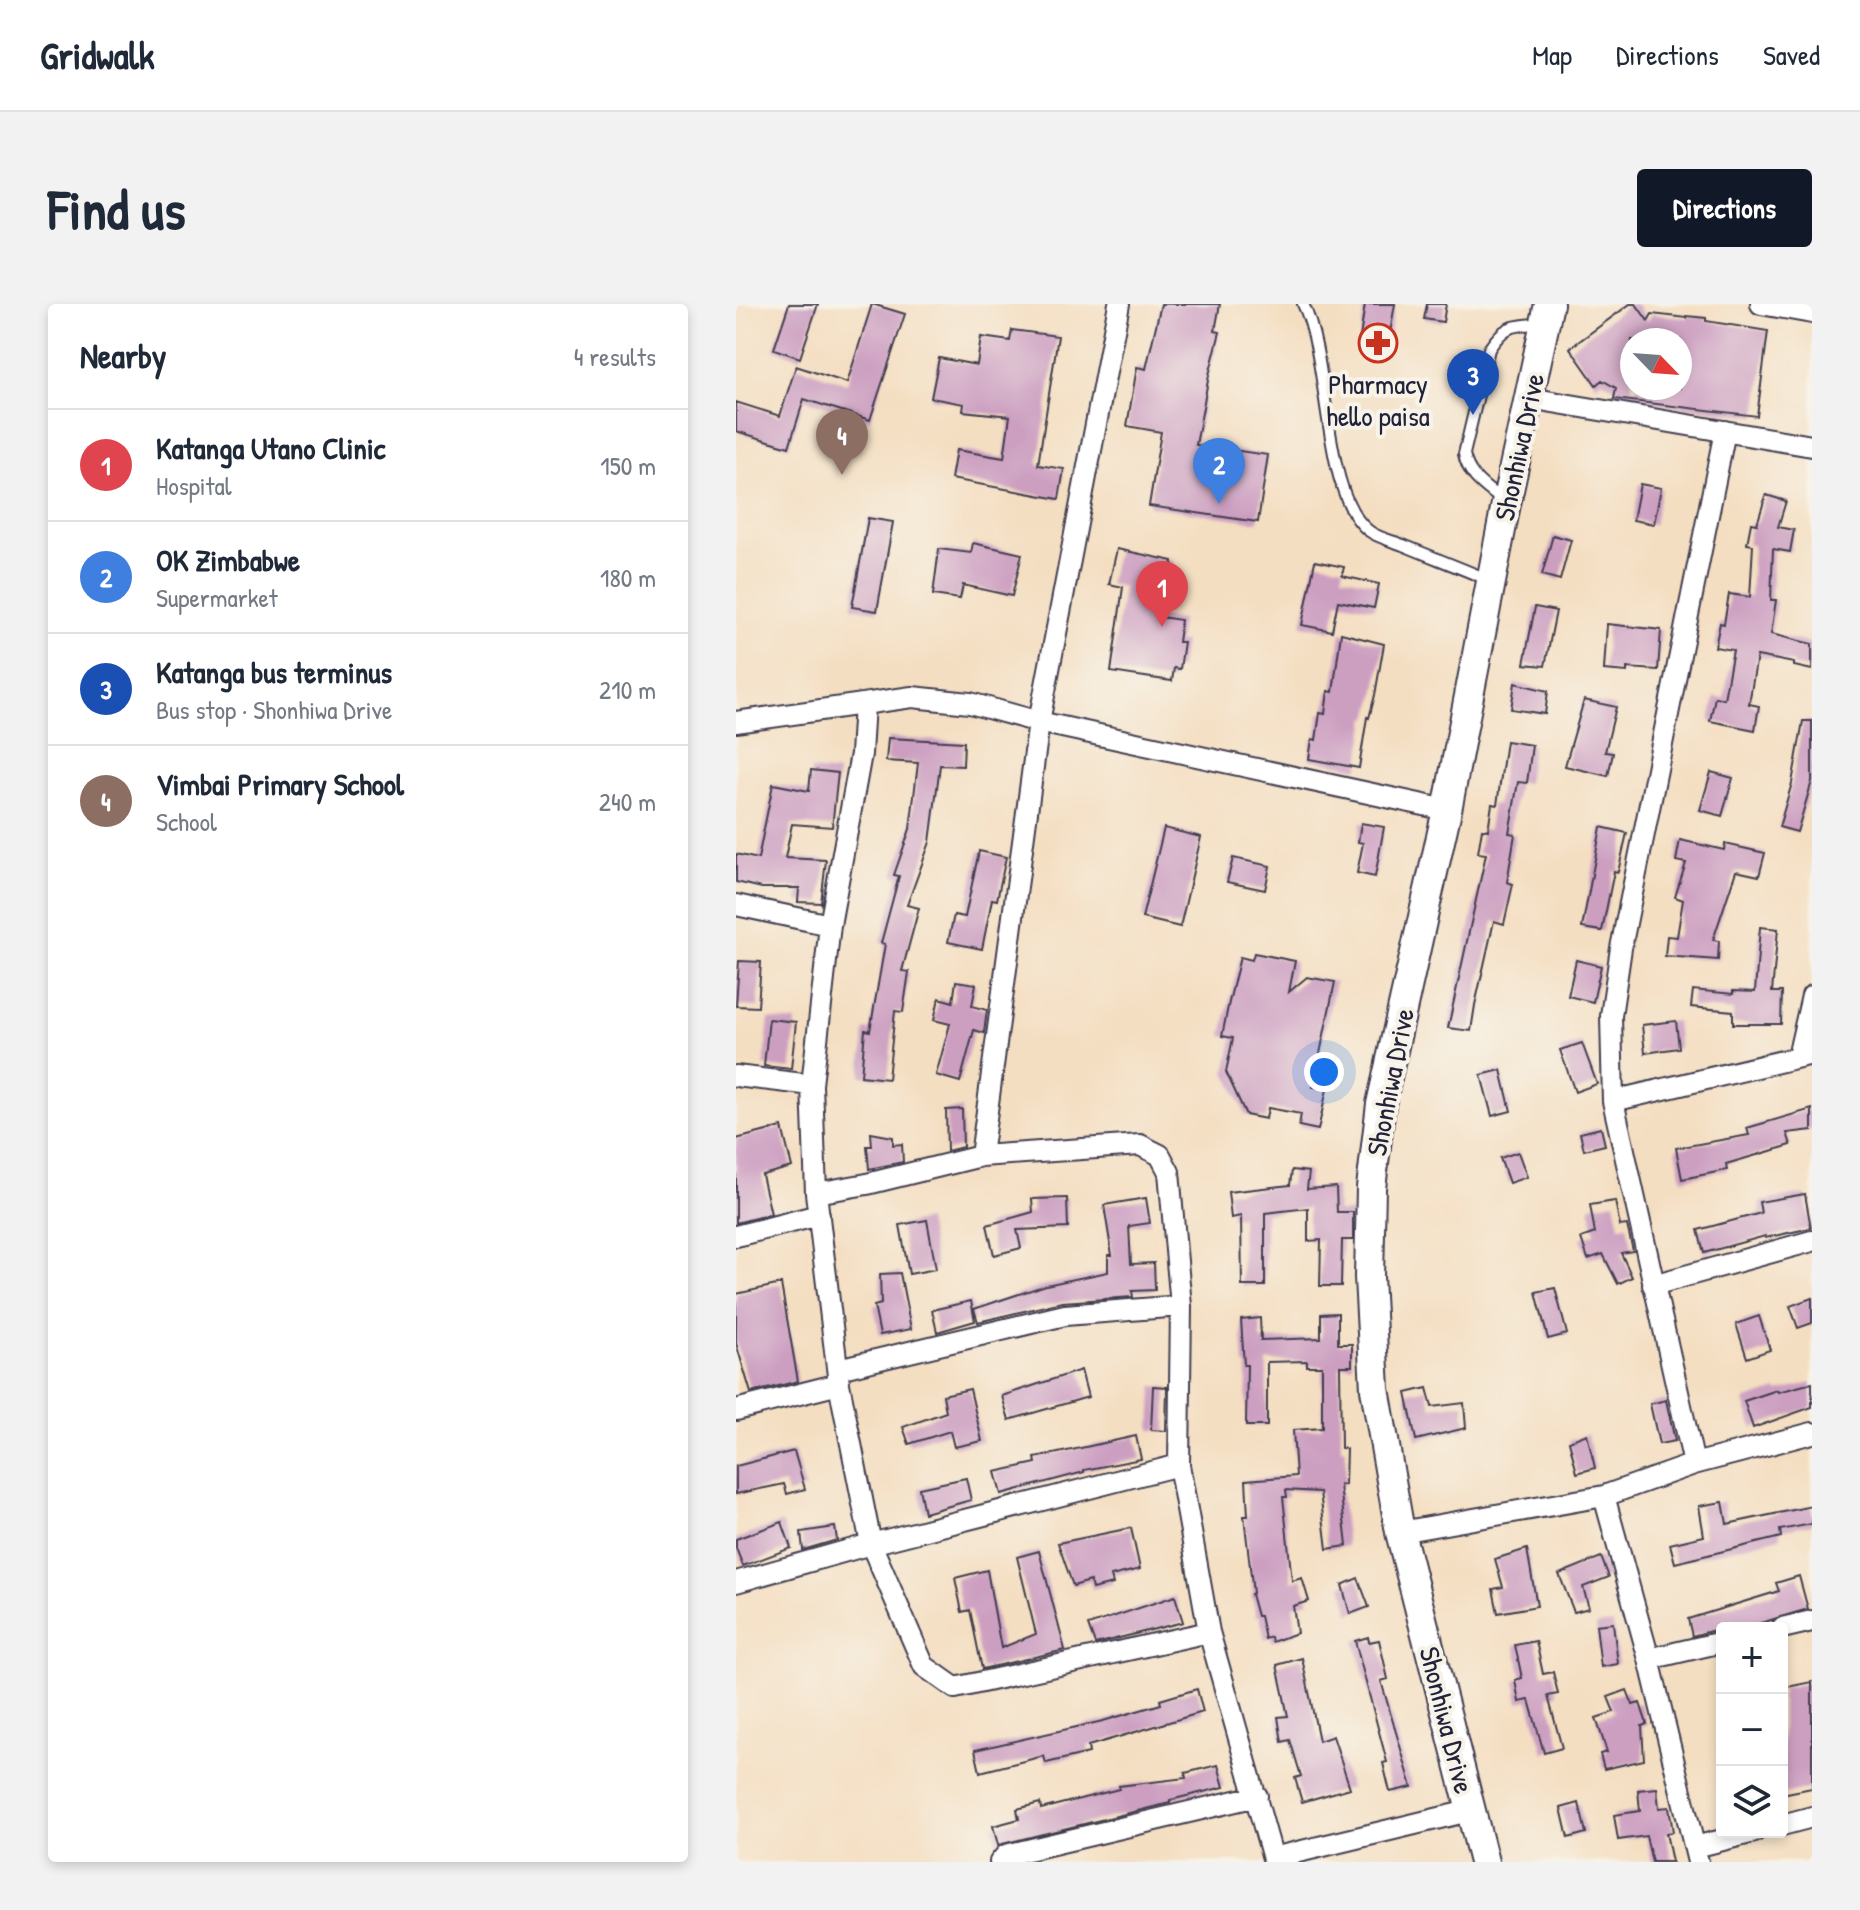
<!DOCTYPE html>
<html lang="en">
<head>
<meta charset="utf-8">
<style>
	:root { --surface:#fff; --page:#f2f2f3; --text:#1f2937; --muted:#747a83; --line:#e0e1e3; --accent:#111827 }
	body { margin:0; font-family:"Patrick Hand",sans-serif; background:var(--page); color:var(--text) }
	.controls { position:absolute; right:24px; bottom:24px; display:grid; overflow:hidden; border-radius:8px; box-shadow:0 4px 12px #0003 }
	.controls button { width:72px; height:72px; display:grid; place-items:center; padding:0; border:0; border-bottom:2px solid var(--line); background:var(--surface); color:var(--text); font:40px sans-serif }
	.compass { position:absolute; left:884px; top:24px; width:72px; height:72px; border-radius:50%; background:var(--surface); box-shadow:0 4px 12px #0003; rotate:115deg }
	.you { position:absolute; left:588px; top:768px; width:28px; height:28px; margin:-20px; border:6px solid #fff; border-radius:50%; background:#1a73e8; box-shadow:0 0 0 12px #1a73e833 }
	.badge { display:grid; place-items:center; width:52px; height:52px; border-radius:50%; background:var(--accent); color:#fff; font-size:26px; font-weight:700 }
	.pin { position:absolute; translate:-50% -66px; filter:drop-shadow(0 2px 4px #0008) }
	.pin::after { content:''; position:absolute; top:42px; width:28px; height:24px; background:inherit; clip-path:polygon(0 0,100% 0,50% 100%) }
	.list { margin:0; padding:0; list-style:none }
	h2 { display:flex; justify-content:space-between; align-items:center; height:104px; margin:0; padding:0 32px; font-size:34px }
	h2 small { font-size:26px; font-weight:400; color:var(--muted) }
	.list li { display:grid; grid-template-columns:52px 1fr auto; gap:24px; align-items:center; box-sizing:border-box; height:112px; padding:0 32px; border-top:2px solid var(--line) }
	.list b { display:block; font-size:30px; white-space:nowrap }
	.list p { margin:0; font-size:26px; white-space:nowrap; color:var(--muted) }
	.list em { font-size:26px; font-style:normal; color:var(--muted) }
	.icon { flex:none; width:44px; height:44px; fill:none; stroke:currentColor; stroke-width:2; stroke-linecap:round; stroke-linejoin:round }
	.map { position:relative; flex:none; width:1076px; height:1558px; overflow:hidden; border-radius:8px }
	header { display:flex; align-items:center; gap:48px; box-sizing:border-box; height:112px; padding:0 40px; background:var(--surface); border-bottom:2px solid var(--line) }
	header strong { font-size:38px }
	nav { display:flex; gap:44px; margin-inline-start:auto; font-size:28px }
	.intro { display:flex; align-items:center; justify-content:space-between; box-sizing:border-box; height:192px; padding:0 48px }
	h1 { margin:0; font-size:56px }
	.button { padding:20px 36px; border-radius:8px; background:var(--accent); color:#fff; font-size:28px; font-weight:700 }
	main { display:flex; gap:48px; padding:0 48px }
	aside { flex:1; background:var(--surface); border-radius:8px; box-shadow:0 4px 12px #0003 }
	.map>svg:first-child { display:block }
</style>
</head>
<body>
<header>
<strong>Gridwalk</strong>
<nav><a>Map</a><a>Directions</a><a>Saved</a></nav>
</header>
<div class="intro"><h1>Find us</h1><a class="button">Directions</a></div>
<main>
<aside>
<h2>Nearby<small>4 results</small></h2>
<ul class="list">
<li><span class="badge" style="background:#e0444e">1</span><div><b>Katanga Utano Clinic</b><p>Hospital</p></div><em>150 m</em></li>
<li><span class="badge" style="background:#3f7fe0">2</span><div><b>OK Zimbabwe</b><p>Supermarket</p></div><em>180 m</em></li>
<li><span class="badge" style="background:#1a4fb4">3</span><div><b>Katanga bus terminus</b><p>Bus stop · Shonhiwa Drive</p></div><em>210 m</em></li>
<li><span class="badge" style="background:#8d6e63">4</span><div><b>Vimbai Primary School</b><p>School</p></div><em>240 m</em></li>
</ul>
</aside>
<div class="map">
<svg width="1076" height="1558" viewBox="0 0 1076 1558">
	<rect width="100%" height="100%" fill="#f7f3e8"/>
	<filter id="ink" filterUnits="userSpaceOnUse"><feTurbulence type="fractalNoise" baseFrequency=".0125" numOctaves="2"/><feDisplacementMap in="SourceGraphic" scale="16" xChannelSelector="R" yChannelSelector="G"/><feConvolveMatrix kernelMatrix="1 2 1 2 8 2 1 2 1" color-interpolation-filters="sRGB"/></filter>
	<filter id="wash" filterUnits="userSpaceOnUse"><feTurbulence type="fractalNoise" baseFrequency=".006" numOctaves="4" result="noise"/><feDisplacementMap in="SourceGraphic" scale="32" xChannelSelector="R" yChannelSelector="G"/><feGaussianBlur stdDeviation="1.8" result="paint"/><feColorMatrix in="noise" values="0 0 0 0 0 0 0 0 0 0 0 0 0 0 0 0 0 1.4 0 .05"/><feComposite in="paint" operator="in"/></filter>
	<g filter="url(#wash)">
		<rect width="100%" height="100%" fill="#f4dec1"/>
		<g id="blocks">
			<path fill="#cc9fc1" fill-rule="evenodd" d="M 53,0 L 82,0 L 64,54 L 38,45 Z
				M 136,0 L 169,10 L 134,116 L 68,95 L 53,143 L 0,127 L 0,98 L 44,112 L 60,62 L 111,79 Z
				M 425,0 L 484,0 L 479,27 L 484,28 L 473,71 L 460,141 L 532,151 L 522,218 L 413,202 L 425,128 L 391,122 L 401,63 L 410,65 Z
				M 629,0 L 659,0 L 650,52 L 622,47 Z
				M 691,0 L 710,0 L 707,18 L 688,15 Z
				M 894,0 L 900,0 L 912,17 L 916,10 L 951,14 L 951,12 L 970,14 L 970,17 L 1032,27 L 1021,112 L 878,95 L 880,84 L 866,76 L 860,81 L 834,44 ZM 896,36 L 944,36 L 944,84 L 896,84 Z
				M 276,26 L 322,32 L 302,161 L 328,165 L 323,195 L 215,175 L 220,146 L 268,154 L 274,112 L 227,107 L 228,100 L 195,94 L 203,54 L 241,61 L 245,33 L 274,37 Z
				M 904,180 L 925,184 L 918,220 L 897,216 Z
				M 1030,191 L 1050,197 L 1042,223 L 1058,226 L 1054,248 L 1037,245 L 1035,296 L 1040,296 L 1035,330 L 1076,340 L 1076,366 L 1058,362 L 1058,359 L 1021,352 L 1013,400 L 1023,402 L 1019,426 L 974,417 L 979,393 L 988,395 L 997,346 L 979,343 L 984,319 L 988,320 L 993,290 L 1014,293 L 1017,241 L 1011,240 L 1015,219 L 1021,220 Z
				M 132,214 L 157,218 L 141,307 L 116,303 Z
				M 817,231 L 835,236 L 824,276 L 806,271 Z
				M 237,239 L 286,250 L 276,292 L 227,281 L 224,295 L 197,291 L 203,245 L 235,249 Z
				M 381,245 L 437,257 L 424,313 L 445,316 L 442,338 L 448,338 L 444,365 L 438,364 L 436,377 L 375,368 L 387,283 L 373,280 Z
				M 579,257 L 608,263 L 606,272 L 643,280 L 638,304 L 602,297 L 596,327 L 566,321 Z
				M 799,303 L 820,307 L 809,362 L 788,360 Z
				M 871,320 L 925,326 L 922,366 L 891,364 L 891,368 L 868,366 Z
				M 605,329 L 648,340 L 639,391 L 633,414 L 631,413 L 623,464 L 573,455 L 576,435 L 580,436 L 584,409 L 589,410 L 592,387 L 597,388 Z
				M 779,379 L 812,387 L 809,410 L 775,405 Z
				M 848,396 L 880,403 L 869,448 L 877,449 L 872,472 L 829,462 Z
				M 1067,417 L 1076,417 L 1076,477 L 1061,528 L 1043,523 L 1056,479 Z
				M 152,434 L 228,438 L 227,462 L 204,461 L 194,538 L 171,601 L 183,604 L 166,667 L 173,668 L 167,708 L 159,707 L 152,775 L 125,772 L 129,726 L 134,727 L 149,640 L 145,639 L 163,572 L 158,571 L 174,525 L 182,459 L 150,457 Z
				M 770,437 L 796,441 L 791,479 L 782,478 L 773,529 L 779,530 L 771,578 L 777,580 L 768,620 L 758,617 L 739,701 L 735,727 L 712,724 L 750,550 L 742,549 L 746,525 L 752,526 L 756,500 L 761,501 Z
				M 75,466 L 102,469 L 96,523 L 56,520 L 49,554 L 90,556 L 85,599 L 62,598 L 63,584 L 26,584 L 0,578 L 0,550 L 22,555 L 37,480 L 73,487 Z
				M 975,468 L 997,474 L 986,512 L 964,506 Z
				M 625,519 L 648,523 L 639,573 L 621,569 L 627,539 L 622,538 Z
				M 865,523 L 891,529 L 882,568 L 878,567 L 866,627 L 846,624 Z
				M 428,524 L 465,533 L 444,623 L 406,614 Z
				M 944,536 L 988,546 L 989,540 L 1029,549 L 1023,572 L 1000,567 L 977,636 L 983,637 L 982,656 L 929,652 L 931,632 L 941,633 L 947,596 L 939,593 L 950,559 L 940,557 Z
				M 243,547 L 270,553 L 261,596 L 256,595 L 246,645 L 212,638 L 218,611 L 229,613 Z
				M 497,554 L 534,562 L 529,586 L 491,578 Z
				M 1024,623 L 1042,625 L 1036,688 L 1046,688 L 1045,720 L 997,720 L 997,707 L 955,703 L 957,686 L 997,690 L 997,687 L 1019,688 Z
				M 518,649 L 559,657 L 553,688 L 571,673 L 599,678 L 577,783 L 591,785 L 582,826 L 563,822 L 565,810 L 532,804 L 530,815 L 510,811 L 490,768 L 497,734 L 486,732 L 493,698 L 504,653 L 516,656 Z
				M 840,656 L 865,662 L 857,698 L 832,692 Z
				M 3,657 L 25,658 L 22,703 L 0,702 Z
				M 220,677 L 240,680 L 236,702 L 251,706 L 248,729 L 238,726 L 224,778 L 200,771 L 214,720 L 198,716 L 203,694 L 217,698 Z
				M 33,715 L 60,718 L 55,765 L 28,762 Z
				M 940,717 L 943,744 L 909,749 L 906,721 Z
				M 846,739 L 861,780 L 839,788 L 824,746 Z
				M 765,766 L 775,807 L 756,812 L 745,771 Z
				M 226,805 L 227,843 L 211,847 L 210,806 Z
				M 1076,805 L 1076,826 L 1051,829 L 1055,841 L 990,860 L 991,866 L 946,875 L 940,844 L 1013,831 L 1011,824 Z
				M 46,823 L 56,863 L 26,871 L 35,910 L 0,919 L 0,835 Z
				M 865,824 L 869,841 L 848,846 L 844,829 Z
				M 135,829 L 157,833 L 157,841 L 166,840 L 167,858 L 133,865 L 131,842 L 136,842 Z
				M 782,848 L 791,873 L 773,879 L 764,854 Z
				M 556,866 L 573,868 L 571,885 L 600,883 L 601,908 L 617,908 L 617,936 L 606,936 L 605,982 L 584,982 L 585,936 L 572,937 L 572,904 L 529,909 L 529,982 L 506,982 L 505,912 L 495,914 L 492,888 L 554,881 Z
				M 1069,890 L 1075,924 L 1029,934 L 1029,932 L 968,949 L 962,926 L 1025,909 L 1023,898 Z
				M 331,894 L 332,924 L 281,926 L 285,944 L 258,951 L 251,921 L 297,908 L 296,895 Z
				M 410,894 L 414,919 L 393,922 L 395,960 L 418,959 L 419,986 L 396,987 L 397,993 L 326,998 L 242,1018 L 238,1005 L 310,981 L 372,968 L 372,951 L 376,951 L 368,901 Z
				M 879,897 L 884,922 L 891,921 L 897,947 L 885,949 L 896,973 L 882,980 L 867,950 L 852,955 L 845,934 L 859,929 L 854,901 Z
				M 191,916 L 200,965 L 173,970 L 164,921 Z
				M 164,969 L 175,1025 L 144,1031 L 138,1002 L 145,1000 L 144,970 Z
				M 45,980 L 62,1077 L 15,1089 L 0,1039 L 0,990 Z
				M 819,984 L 831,1030 L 812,1035 L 800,988 Z
				M 1076,994 L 1076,1019 L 1062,1024 L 1054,1002 Z
				M 235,997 L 239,1017 L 201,1028 L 196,1006 Z
				M 602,1009 L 602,1040 L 616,1040 L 616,1062 L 604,1062 L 605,1144 L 610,1145 L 609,1181 L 604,1181 L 611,1242 L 591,1245 L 584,1188 L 550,1186 L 551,1193 L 547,1193 L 556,1277 L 566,1274 L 573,1297 L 557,1302 L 561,1329 L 536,1338 L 535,1333 L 529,1335 L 524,1312 L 521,1312 L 515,1290 L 517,1289 L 508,1212 L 512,1212 L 510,1176 L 560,1172 L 557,1126 L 586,1124 L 586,1062 L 571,1062 L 571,1057 L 531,1058 L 531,1122 L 510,1122 L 511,1061 L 508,1061 L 505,1016 L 524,1014 L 525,1036 L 585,1034 L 585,1010 Z
				M 1023,1012 L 1034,1046 L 1011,1054 L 1000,1020 Z
				M 345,1066 L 352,1093 L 273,1116 L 266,1092 Z
				M 1076,1079 L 1076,1103 L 1017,1124 L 1008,1097 L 1041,1086 L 1042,1088 Z
				M 417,1082 L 431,1083 L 430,1127 L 415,1126 Z
				M 691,1084 L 696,1103 L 728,1099 L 730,1124 L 680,1136 L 670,1089 Z
				M 234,1085 L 246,1137 L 218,1143 L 214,1127 L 173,1140 L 167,1123 L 210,1108 L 207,1091 Z
				M 930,1096 L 939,1137 L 923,1140 L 914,1100 Z
				M 851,1130 L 859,1164 L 841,1169 L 833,1137 Z
				M 400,1132 L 405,1155 L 348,1166 L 348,1168 L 265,1190 L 259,1168 L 300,1159 L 299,1154 Z
				M 58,1147 L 69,1185 L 51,1190 L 48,1180 L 0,1190 L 0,1162 Z
				M 230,1174 L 235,1196 L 188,1209 L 183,1184 Z
				M 987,1198 L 991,1220 L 1076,1202 L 1076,1220 L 1044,1226 L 1045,1233 L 939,1259 L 934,1240 L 968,1232 L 963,1202 Z
				M 46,1218 L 55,1244 L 7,1262 L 0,1244 L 0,1235 Z
				M 99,1223 L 101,1236 L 67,1246 L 65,1228 Z
				M 395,1224 L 404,1265 L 375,1272 L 377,1280 L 356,1285 L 354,1277 L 337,1282 L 322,1239 Z
				M 791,1245 L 801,1302 L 762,1309 L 757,1285 L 767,1283 L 759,1255 Z
				M 303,1247 L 329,1346 L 246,1365 L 234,1306 L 226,1308 L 219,1274 L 251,1266 L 265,1344 L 300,1330 L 281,1253 Z
				M 865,1253 L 873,1273 L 847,1283 L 853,1304 L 838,1308 L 823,1270 Z
				M 1063,1272 L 1072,1305 L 1008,1324 L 986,1324 L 956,1332 L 952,1315 L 1043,1287 L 1040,1279 Z
				M 622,1274 L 633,1303 L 614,1310 L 606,1281 Z
				M 439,1292 L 447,1318 L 359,1340 L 352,1321 Z
				M 877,1319 L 882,1360 L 865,1363 L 860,1321 Z
				M 632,1333 L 633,1338 L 643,1336 L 652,1375 L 645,1377 L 676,1483 L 654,1488 L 647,1459 L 651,1458 L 619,1337 Z
				M 800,1337 L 807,1370 L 817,1368 L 822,1390 L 812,1392 L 826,1444 L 808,1449 L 793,1396 L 783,1398 L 779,1376 L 786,1374 L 779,1341 Z
				M 566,1354 L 583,1437 L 597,1432 L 614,1484 L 566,1498 L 559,1474 L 565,1472 L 554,1436 L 546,1438 L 542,1413 L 552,1412 L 541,1361 Z
				M 1076,1378 L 1076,1484 L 1046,1490 L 1046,1384 Z
				M 461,1385 L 467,1408 L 352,1442 L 353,1449 L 310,1459 L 308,1452 L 244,1468 L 239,1446 L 367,1417 L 425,1400 L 424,1396 Z
				M 891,1386 L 897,1401 L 904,1399 L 911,1420 L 906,1422 L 908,1456 L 868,1465 L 864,1450 L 871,1448 L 860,1414 L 878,1408 L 872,1393 Z
				M 482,1461 L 488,1483 L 434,1496 L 434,1499 L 262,1541 L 257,1522 L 283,1515 L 281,1505 L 304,1499 L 305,1505 L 383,1485 L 383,1482 L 450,1474 L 449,1469 Z
				M 921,1484 L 923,1504 L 933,1503 L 937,1528 L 930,1529 L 936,1558 L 916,1558 L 910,1532 L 882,1536 L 878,1511 L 904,1507 L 902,1486 Z
				M 843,1499 L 850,1529 L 832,1534 L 825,1504 Z"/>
		</g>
	</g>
	<g filter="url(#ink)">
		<use href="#blocks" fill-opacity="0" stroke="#423e4f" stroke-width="2"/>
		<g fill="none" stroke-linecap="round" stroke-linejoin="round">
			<g stroke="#423e4f" stroke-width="14">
				<path id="lane" d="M 567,0 C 595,57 586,192 633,227 C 642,234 657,237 667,241 C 696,253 725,264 753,276
					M 767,197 C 750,183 732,173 728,150 L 753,45 C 771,18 777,23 807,19"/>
			</g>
			<g stroke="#423e4f" stroke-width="24">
				<path id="street" d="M 1025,0 L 1076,9
					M 793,94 L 1076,142
					M 128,400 L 125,450 L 94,621 L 76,781 L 80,889 L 103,1080 L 135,1240 L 188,1362 L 219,1384 L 473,1328
					M 0,418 L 176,393 L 234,399 L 303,418 L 711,506
					M 0,601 L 94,621
					M 1062,753 L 1076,692
					M 0,772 L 76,781
					M 877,797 L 1076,750
					M 245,852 L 303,418 L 383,0
					M 80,889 L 131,880 L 245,852 L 404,841 L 424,851 L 433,868 L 445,1002 L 443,1161 L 473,1328 L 538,1558
					M 0,932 L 83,911
					M 917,981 L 1076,937
					M 102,1065 L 329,1011 L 445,1002
					M 0,1106 L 103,1080
					M 958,1160 L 877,797 L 875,712 L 885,644 L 989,127
					M 868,1192 L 913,1355 L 962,1558
					M 664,1228 L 868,1192 L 958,1160 L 1076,1129
					M 0,1278 L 135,1240 L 443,1161
					M 1046,1324 L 1076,1317
					M 913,1355 L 986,1338
					M 1046,1521 L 1076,1513
					M 959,1543 L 1018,1528
					M 537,1554 L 733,1507
					M 264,1558 L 270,1551 L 521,1492"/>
			</g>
			<g stroke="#423e4f" stroke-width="32">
				<path id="secondary" d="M 748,1558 L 664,1228 L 639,1085 L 633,973 L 635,884 L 645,800 L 711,506 L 770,200 L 813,0"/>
			</g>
			<use href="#lane" stroke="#fff" stroke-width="10"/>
			<use href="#street" stroke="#fff" stroke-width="20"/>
			<use href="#secondary" stroke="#fff" stroke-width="28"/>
		</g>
	</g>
	<defs>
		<g id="pharmacy-ring" transform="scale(2)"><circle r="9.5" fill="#f7f3e8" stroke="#c8321e" stroke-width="1.5"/><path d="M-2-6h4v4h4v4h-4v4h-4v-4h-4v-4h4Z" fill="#c8321e"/></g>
	</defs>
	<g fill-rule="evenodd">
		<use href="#pharmacy-ring" x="642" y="39"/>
	</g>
	<g text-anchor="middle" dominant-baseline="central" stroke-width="8" stroke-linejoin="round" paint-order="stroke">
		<g font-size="28" fill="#22223b" stroke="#f7f3e8">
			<text x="642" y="80">Pharmacy<tspan x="642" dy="32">hello paisa</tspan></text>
		</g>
		<g font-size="28" fill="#22223b" stroke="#f7f3e8">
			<text transform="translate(783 143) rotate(-78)">Shonhiwa Drive</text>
			<text transform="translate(654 778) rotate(-79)">Shonhiwa Drive</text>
			<text transform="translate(711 1416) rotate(76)">Shonhiwa Drive</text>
		</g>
	</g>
</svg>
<div class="controls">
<button>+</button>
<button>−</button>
<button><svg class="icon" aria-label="layers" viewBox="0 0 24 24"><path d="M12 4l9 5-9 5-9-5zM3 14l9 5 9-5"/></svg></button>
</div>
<svg class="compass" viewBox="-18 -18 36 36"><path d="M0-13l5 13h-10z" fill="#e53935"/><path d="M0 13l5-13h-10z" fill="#747a83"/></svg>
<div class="you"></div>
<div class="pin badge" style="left:426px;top:323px;background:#e0444e">1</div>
<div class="pin badge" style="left:483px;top:200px;background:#3f7fe0">2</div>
<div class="pin badge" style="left:737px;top:111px;background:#1a4fb4">3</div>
<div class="pin badge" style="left:106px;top:171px;background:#8d6e63">4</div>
</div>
</main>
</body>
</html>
